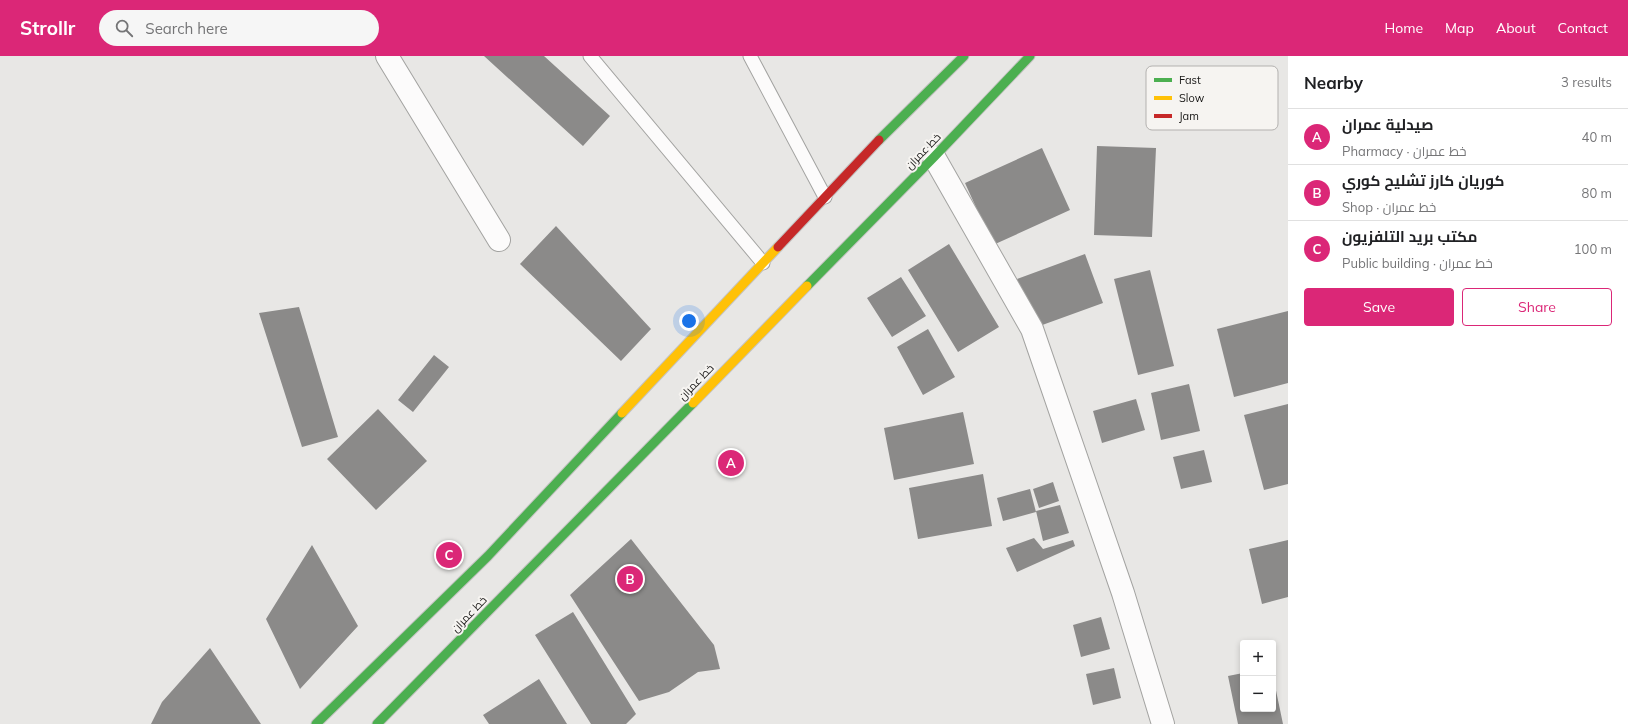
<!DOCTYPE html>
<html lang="en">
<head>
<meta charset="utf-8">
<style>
	:root { --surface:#fff; --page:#f6f6f6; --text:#202124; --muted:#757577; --line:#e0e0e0; --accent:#db2777 }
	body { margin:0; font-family:Mulish,Cairo,sans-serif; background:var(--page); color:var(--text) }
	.controls { position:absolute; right:12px; bottom:12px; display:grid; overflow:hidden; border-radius:4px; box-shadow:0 2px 6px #0003 }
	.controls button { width:36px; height:36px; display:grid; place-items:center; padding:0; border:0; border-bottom:1px solid var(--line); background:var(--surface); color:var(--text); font:20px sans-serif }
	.you { position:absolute; left:689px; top:265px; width:14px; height:14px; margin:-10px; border:3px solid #fff; border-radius:50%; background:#1a73e8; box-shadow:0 0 0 6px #1a73e833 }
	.badge { display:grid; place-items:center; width:26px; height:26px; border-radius:50%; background:var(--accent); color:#fff; font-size:13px; font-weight:700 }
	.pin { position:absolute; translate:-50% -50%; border:2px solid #fff; box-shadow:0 1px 4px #0006 }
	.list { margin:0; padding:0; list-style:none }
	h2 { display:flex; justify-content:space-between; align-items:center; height:52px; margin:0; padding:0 16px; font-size:17px }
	h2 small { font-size:13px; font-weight:400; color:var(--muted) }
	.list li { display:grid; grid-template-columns:26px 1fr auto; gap:12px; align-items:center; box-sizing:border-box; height:56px; padding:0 16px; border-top:1px solid var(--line) }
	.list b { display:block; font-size:15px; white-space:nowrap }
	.list p { margin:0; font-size:13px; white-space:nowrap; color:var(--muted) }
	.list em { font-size:13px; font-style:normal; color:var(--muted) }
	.actions { display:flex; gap:8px; padding:12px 16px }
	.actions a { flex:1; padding:9px 0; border:1px solid var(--accent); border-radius:4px; text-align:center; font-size:14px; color:var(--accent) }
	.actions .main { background:var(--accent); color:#fff }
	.icon { flex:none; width:22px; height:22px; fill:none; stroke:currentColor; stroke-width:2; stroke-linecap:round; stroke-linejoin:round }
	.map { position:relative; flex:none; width:1288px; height:668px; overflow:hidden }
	header { display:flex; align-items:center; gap:24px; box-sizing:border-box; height:56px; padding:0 20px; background:var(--accent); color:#fff }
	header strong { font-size:19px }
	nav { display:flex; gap:22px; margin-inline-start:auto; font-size:14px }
	.search { width:280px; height:36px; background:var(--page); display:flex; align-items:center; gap:10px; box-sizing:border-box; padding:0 14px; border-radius:22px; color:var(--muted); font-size:15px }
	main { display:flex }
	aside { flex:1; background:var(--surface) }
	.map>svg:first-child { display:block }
</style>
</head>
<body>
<header>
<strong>Strollr</strong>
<div class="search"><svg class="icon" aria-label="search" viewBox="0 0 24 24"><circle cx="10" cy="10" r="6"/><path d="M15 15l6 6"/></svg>Search here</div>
<nav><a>Home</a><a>Map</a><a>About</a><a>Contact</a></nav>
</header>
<main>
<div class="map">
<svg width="1288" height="668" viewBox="0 0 1288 668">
	<rect width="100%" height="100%" fill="#e8e7e5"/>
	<path fill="#8b8a89" d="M 484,0 L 544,0 L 610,60 L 583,90 Z
		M 1097,90 L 1156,92 L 1152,181 L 1094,179 Z
		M 1042,92 L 1070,154 L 993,189 L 965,127 Z
		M 556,170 L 651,273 L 621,305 L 520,208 Z
		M 949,188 L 999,271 L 958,296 L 908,214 Z
		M 1085,198 L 1103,247 L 1034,272 L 1017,223 Z
		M 1150,214 L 1174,310 L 1138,319 L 1114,223 Z
		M 901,221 L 926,260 L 892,281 L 867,242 Z
		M 299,251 L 338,381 L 302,391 L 259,257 Z
		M 1288,255 L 1288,327 L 1234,341 L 1217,273 Z
		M 928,273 L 955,321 L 923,339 L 897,291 Z
		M 434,299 L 449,311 L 413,356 L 398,344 Z
		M 1189,328 L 1200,375 L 1161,384 L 1151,337 Z
		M 1136,343 L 1145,374 L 1102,387 L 1093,355 Z
		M 1288,348 L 1288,428 L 1264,434 L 1244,359 Z
		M 378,353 L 427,405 L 376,454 L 327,403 Z
		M 963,356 L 974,408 L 894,424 L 884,372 Z
		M 1204,394 L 1212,426 L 1181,433 L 1173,401 Z
		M 983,418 L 992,470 L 918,483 L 909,432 Z
		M 1053,426 L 1059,445 L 1039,452 L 1033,433 Z
		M 1030,433 L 1036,456 L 1003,465 L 997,442 Z
		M 1060,449 L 1069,477 L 1043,485 L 1036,455 Z
		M 1034,482 L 1043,493 L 1073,484 L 1075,490 L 1017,516 L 1006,492 Z
		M 631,483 L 714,589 L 720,613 L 698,616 L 669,636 L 639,645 L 570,539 Z
		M 1288,484 L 1288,541 L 1262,548 L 1249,493 Z
		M 312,489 L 358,570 L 300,633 L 266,563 Z
		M 573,556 L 636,658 L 626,668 L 591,668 L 535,579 Z
		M 1101,561 L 1110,593 L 1081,601 L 1073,569 Z
		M 210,592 L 261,668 L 151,668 L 162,646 Z
		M 1114,612 L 1121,642 L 1093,649 L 1086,618 Z
		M 1243,617 L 1243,653 L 1273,653 L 1274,625 L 1283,668 L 1238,668 L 1228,620 Z
		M 539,623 L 567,668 L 489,668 L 483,659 Z"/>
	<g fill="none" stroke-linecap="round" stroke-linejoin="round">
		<g stroke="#a3a3a1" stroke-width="15">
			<path id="lane" d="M 590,0 L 763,207
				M 750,0 L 825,141"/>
		</g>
		<g stroke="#a3a3a1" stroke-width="24">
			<path id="street" d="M 387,0 L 499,184
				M 934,101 L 1032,273 L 1123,537 L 1163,668"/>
		</g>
		<g stroke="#c4c3c2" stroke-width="11">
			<path id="fast" d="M 879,84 L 964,0
				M 807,230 L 934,101 L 1030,0
				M 316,668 L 488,500 L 622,357
				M 377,668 L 693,347"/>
		</g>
		<g stroke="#c4c3c2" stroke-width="11">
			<path id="slow" d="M 693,347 L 807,230
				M 622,357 L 778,191"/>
		</g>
		<g stroke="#c4c3c2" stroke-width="11">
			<path id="jam" d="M 778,191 L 879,84"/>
		</g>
		<use href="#lane" stroke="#fcfbfb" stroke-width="13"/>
		<use href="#street" stroke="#fcfbfb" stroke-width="22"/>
		<use href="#fast" stroke="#4caf50" stroke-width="9"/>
		<use href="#slow" stroke="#ffc107" stroke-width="9"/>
		<use href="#jam" stroke="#c62828" stroke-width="9"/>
	</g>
	<g text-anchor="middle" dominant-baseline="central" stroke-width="4" stroke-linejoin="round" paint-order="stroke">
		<g font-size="11" fill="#171615" stroke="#f6f4f1">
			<text transform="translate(923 95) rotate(-46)">خط عمران</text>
			<text transform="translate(696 326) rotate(-46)">خط عمران</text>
			<text transform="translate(469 558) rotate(-46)">خط عمران</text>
		</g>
	</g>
	<rect x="1146" y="10" width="132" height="64" rx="6" fill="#f6f4f1" stroke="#b3b1af" stroke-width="1"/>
	<rect x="1154" y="22" width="18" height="4" fill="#4caf50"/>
	<rect x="1154" y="40" width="18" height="4" fill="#ffc107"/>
	<rect x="1154" y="58" width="18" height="4" fill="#c62828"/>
	<g font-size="11" fill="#171615">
		<text x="1179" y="28">Fast</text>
		<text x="1179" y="46">Slow</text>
		<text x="1179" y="64">Jam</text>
	</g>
</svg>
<div class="controls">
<button>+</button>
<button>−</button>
</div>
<div class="you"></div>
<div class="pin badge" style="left:731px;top:407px">A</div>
<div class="pin badge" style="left:630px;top:523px">B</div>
<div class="pin badge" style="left:449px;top:499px">C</div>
</div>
<aside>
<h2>Nearby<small>3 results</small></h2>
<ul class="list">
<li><span class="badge">A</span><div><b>صيدلية عمران</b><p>Pharmacy · خط عمران</p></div><em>40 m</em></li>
<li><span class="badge">B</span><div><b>كوريان كارز تشليح كوري</b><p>Shop · خط عمران</p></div><em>80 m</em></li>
<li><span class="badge">C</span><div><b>مكتب بريد التلفزيون</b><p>Public building · خط عمران</p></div><em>100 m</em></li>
</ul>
<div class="actions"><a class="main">Save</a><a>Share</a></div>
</aside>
</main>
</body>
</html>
